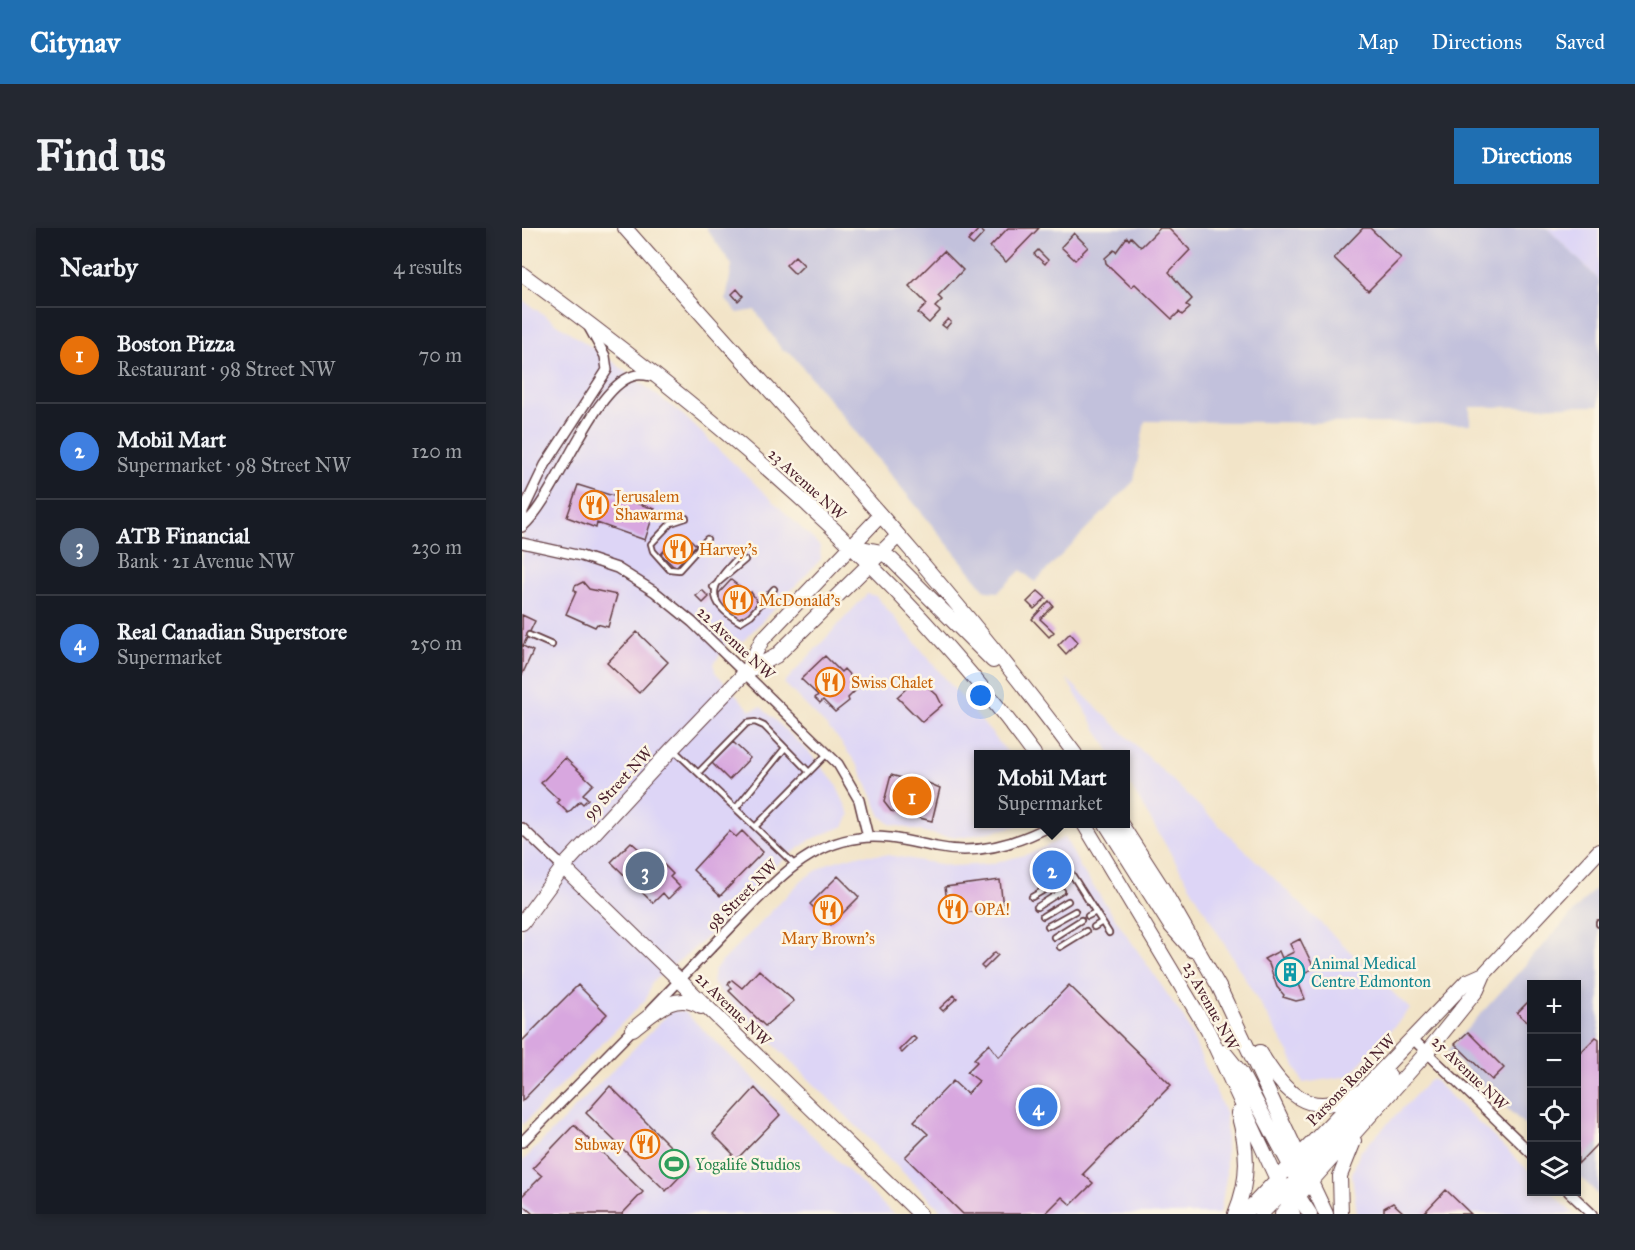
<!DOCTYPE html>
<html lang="en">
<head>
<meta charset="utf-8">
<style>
	:root { --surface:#171b24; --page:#242831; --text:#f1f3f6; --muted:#9ea1a6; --line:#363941; --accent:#1f6fb2 }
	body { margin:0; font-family:"IM FELL Great Primer",serif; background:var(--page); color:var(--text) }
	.controls { position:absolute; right:18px; bottom:18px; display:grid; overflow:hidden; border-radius:0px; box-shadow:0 3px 9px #0003 }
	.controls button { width:54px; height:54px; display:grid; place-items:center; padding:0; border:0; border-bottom:2px solid var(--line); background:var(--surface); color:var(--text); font:30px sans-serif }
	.you { position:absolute; left:459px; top:468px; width:21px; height:21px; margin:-15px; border:4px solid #fff; border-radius:50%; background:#1a73e8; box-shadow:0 0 0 9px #1a73e833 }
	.badge { display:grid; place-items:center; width:39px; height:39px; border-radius:50%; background:var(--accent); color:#fff; font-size:20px; font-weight:700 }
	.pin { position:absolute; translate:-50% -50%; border:3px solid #fff; box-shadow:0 2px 6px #0006 }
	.popup { position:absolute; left:452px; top:522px; width:156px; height:78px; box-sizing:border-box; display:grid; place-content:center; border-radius:0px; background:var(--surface); filter:drop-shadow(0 2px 4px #0005); font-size:20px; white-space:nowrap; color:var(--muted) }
	.popup b { font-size:22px; color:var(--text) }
	.popup::after { content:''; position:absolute; left:50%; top:100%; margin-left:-12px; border:12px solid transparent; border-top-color:var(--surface) }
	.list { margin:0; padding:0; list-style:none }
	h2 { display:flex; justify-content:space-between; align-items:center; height:78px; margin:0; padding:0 24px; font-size:26px }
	h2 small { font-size:20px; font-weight:400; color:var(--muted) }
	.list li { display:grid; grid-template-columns:39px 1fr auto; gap:18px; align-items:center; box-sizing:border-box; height:96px; padding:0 24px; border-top:2px solid var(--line) }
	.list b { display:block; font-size:22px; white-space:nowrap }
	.list p { margin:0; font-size:20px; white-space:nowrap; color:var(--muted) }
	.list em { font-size:20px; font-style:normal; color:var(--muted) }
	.icon { flex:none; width:33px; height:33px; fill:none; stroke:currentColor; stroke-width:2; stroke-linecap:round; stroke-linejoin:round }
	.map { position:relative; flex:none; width:1077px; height:986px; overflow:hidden; border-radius:0px }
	header { display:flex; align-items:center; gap:36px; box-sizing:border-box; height:84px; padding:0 30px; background:var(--accent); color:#fff }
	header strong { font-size:28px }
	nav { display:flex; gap:33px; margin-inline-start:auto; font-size:21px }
	.intro { display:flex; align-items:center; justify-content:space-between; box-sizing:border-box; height:144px; padding:0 36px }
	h1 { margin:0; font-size:42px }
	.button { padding:15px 27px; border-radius:0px; background:var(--accent); color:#fff; font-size:21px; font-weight:700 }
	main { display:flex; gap:36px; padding:0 36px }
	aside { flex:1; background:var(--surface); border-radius:0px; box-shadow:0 3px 9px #0003 }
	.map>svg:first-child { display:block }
</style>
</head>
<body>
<header>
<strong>Citynav</strong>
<nav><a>Map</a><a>Directions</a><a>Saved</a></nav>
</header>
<div class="intro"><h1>Find us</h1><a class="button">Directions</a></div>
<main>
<aside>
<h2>Nearby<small>4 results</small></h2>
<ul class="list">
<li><span class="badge" style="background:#e8710a">1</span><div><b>Boston Pizza</b><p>Restaurant · 98 Street NW</p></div><em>70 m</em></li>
<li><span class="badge" style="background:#3f7fe0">2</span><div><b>Mobil Mart</b><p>Supermarket · 98 Street NW</p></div><em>120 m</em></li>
<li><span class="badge" style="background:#5c6f8a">3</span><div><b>ATB Financial</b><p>Bank · 21 Avenue NW</p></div><em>230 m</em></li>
<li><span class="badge" style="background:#3f7fe0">4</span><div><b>Real Canadian Superstore</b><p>Supermarket</p></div><em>250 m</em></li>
</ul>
</aside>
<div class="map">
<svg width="1077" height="986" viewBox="0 0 1077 986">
	<rect width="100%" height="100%" fill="#fcf5e5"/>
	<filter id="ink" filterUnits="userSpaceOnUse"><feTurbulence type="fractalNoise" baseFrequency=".0167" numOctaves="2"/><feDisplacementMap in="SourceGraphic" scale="12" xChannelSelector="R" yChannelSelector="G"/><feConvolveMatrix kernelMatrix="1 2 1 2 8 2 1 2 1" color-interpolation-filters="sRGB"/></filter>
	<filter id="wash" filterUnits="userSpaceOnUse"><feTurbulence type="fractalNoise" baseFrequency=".008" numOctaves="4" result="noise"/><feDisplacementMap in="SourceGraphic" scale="24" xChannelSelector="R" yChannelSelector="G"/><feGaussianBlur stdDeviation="1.35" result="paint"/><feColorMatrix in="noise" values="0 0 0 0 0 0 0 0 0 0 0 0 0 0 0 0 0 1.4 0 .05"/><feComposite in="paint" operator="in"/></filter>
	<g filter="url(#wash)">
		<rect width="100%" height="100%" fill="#f2e4c8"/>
		<path fill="#ddd5f6" d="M 1025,0 L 1077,0 L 1077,52 Z
			M 0,72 L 90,133 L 161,187 L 298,318 L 299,331 L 221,413 L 208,411 L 192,436 L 193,444 L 228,482 L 239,479 L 286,523 L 313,555 L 328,587 L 322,598 L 288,612 L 250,640 L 214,681 L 173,720 L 130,754 L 124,771 L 0,897 Z
			M 345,366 L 354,368 L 487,526 L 456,526 L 456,596 L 505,596 L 444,609 L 420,608 L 368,596 L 359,588 L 338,541 L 315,509 L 262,455 Z
			M 544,450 L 888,781 L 827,848 L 781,855 L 767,825 L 604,550 L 604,526 L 589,526 Z
			M 543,609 L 558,639 L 663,792 L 704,887 L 704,950 L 698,986 L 423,986 L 190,755 L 192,742 L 281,651 L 307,635 L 335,627 L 365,627 L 429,638 L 468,636 L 510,625 Z
			M 150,782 L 163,784 L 371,986 L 0,986 L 0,934 Z
			M 910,850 L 1009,945 L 1010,964 L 1029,964 L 1052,986 L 835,986 L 830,946 L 838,924 Z"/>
		<path fill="#c2c1dc" d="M 184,0 L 1025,0 L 1077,52 L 1077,178 L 948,179 L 948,196 L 623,193 L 612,253 L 513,354 L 499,342 L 476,364 L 464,363 L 269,125 L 260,122 L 233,82 L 216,85 L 204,72 L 210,37 Z
			M 1077,656 L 1077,967 L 1055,946 L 1054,756 L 1010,756 L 1009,903 L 925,823 Z"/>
		<g id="blocks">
			<path fill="#d8a7df" d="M 486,0 L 517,0 L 484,34 L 468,19 Z
				M 638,0 L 646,0 L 668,22 L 647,44 L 670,71 L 664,77 L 668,80 L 660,87 L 657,84 L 650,91 L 613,56 L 609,59 L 584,35 L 583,30 L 592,22 L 594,24 L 605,9 L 607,12 L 609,9 L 619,19 Z
				M 841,0 L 848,0 L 879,30 L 846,63 L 812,30 Z
				M 457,1 L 462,5 L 451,17 L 446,13 Z
				M 552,5 L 566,19 L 553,32 L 539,19 Z
				M 516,22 L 526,32 L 523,36 L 512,26 Z
				M 422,23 L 441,42 L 416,68 L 420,72 L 413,79 L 418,83 L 407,95 L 396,85 L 405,76 L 387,58 Z
				M 273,28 L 282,37 L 273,46 L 264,37 Z
				M 215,61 L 221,68 L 216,73 L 210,66 Z
				M 426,91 L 429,94 L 424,100 L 420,97 Z
				M 56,257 L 133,281 L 123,312 L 75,295 L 74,300 L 45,289 Z
				M 163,306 L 174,317 L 153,340 L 139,326 L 152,312 L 155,315 Z
				M 209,352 L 227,366 L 229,364 L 236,375 L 221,391 L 219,389 L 216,392 L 197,375 L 197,365 Z
				M 61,354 L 67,361 L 95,367 L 86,399 L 75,396 L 73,399 L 44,386 L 54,364 L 52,362 L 53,358 Z
				M 180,362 L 187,369 L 181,375 L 174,368 Z
				M 516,363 L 524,370 L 512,381 L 505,374 Z
				M 527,373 L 531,378 L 518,391 L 532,404 L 527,409 L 510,391 Z
				M 0,387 L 13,393 L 1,418 L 11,423 L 0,447 Z
				M 115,404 L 146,434 L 117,465 L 85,435 Z
				M 548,405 L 556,414 L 544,426 L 536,417 Z
				M 303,428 L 319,444 L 322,441 L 338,458 L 326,470 L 327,473 L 313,484 L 301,472 L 298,475 L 293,470 L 296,467 L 279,451 Z
				M 396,450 L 415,467 L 420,477 L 400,494 L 375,469 Z
				M 211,514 L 228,530 L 207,552 L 190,535 Z
				M 43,530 L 71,556 L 61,566 L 66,571 L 61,576 L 58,573 L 46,585 L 35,574 L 37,572 L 19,555 Z
				M 369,547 L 398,555 L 399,552 L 418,560 L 410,593 L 369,583 L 362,574 Z
				M 207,603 L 214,609 L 220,603 L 241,624 L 198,668 L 171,642 Z
				M 109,614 L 139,641 L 142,637 L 151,646 L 148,649 L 158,659 L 146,671 L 141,665 L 131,675 L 89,634 Z
				M 530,633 L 538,648 L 531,652 L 523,637 Z
				M 316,648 L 337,669 L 309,697 L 288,676 Z
				M 478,652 L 481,680 L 427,687 L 423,659 Z
				M 778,711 L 792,740 L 774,749 L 783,771 L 774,773 L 761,769 L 762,767 L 755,759 L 747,736 L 742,731 L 757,723 L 760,730 L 772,724 L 768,716 Z
				M 473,724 L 476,727 L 462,741 L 459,738 Z
				M 237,742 L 272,773 L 243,798 L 207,763 L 210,760 L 206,756 L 210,752 L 220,760 Z
				M 56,757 L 85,786 L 0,873 L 0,813 Z
				M 547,757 L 649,857 L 561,946 L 571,955 L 549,977 L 540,969 L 523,986 L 441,986 L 383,929 L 406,906 L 392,893 L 431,853 L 445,866 L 457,853 L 445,844 L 455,834 L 452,831 L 467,816 L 477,829 Z
				M 432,767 L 435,770 L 421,783 L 418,780 Z
				M 1006,774 L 1010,777 L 1010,798 L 995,785 Z
				M 946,804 L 982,840 L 970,852 L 933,816 Z
				M 391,808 L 394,811 L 380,825 L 377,822 Z
				M 1074,809 L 1077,811 L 1077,914 L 1056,936 L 1054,829 Z
				M 88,858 L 168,938 L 144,963 L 64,885 Z
				M 233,860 L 258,887 L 211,935 L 207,931 L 211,926 L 191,906 Z
				M 52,897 L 121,964 L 100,986 L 11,986 L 0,976 L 0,968 L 20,948 L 11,940 Z
				M 924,962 L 949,986 L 901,986 Z
				M 871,975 L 883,986 L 862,986 L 862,980 Z"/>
		</g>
	</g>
	<g filter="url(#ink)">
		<use href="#blocks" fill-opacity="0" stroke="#633d43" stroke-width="1.5"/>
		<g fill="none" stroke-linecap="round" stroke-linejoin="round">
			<g stroke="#633d43" stroke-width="8">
				<path id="lane" d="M 164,290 L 149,295 L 129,316 L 131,323 L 147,341 L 157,342 L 185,311
					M 218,327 C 193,353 177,371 218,394 L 229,387 L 252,361
					M 191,359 L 223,332
					M 7,407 L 30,417
					M 153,523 L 273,637
					M 176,545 L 225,495 L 233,494 L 242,498 L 287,544
					M 214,580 L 263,520
					M 233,599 L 305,526
					M 542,650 L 549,645 L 587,705
					M 510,669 L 534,655
					M 515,679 L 540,663
					M 521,688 L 546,673
					M 566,688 L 574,684
					M 1077,695 L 1077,696
					M 526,698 L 553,683
					M 572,699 L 580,694
					M 532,709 L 559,692
					M 538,719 L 564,703"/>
			</g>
			<g stroke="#633d43" stroke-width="12">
				<path id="street" d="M 0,296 L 1,283 L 23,237 L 85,142 L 83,128 L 67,99
					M 0,299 C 35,269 70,160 111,148 C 118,145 127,148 134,149
					M 0,315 L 59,328 L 95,340 L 133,364 L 170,394 L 316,536 L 337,572 L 346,609
					M 0,600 L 41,639
					M 129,782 C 156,754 182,727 209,699 C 245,662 281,617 337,610 C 363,606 388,614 414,619 C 455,628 495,616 532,596
					M 891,811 L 1010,926
					M 0,914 L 114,798
					M 1047,964 L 1070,986"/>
			</g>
			<g stroke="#633d43" stroke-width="16">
				<path id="secondary" d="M 103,0 C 255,173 416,341 553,526
					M 0,46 C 189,184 373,337 512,526
					M 329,318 L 360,324 L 370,332 L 471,433
					M 224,444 L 240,412 L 358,288
					M 562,596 L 686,803 L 771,986
					M 584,596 L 648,697 L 670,722
					M 599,596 L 639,658 L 697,759 L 804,986
					M 41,639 L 398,986
					M 0,695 L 41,639 L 150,521 L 224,444 L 254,428 L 376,308
					M 111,801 C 132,785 153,762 179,779
					M 702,824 L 719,845 L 773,947
					M 738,824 C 760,862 787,894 834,865
					M 771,960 L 788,986
					M 770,970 L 784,941 L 867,847
					M 713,986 C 728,951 726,921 716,885
					M 722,986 L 944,754 L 962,746 L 1077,623
					M 739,986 L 767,958
					M 760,986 L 905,824 L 955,762 L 962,746
					M 819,986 L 818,948 L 832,913"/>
			</g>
			<use href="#lane" stroke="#fff" stroke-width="4.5"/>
			<use href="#street" stroke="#fff" stroke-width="9"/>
			<use href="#secondary" stroke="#fff" stroke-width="14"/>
		</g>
	</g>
	<defs>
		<g id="restaurant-ring" transform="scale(1.5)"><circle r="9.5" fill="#fcf5e5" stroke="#e8710a" stroke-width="1.5"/><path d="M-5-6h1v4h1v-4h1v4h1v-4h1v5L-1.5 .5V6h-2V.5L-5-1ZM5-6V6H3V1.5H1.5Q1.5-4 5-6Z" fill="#e8710a"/></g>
		<g id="building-ring" transform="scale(1.5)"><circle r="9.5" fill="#fcf5e5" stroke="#0f9aa8" stroke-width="1.5"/><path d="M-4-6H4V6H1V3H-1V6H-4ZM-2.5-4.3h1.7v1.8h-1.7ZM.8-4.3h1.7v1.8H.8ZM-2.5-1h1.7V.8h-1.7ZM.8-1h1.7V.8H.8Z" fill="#0f9aa8"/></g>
		<g id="stadium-ring" transform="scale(1.5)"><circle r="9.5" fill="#fcf5e5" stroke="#2e9e5b" stroke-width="1.5"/><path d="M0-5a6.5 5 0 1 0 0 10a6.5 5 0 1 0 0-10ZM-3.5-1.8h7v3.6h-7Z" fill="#2e9e5b"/></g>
	</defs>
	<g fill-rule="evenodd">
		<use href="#restaurant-ring" x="72" y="277"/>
		<use href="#restaurant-ring" x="156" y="321"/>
		<use href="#restaurant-ring" x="216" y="372"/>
		<use href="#restaurant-ring" x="308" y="454"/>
		<use href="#restaurant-ring" x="431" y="681"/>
		<use href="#restaurant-ring" x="306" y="682"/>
		<use href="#building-ring" x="768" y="744"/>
		<use href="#restaurant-ring" x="123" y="916"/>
		<use href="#stadium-ring" x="152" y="936"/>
	</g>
	<g text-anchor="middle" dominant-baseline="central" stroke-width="5" stroke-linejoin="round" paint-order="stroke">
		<g font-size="16" fill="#4a1f2b" stroke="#fcf5e5">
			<text transform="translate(285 256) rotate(42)">23 Avenue NW</text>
			<text transform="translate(214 415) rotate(43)">22 Avenue NW</text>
			<text transform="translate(96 555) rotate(-47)">99 Street NW</text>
			<text transform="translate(220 667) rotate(-45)">98 Street NW</text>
			<text transform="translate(689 778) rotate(61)">23 Avenue NW</text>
			<text transform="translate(211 781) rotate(44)">21 Avenue NW</text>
			<text transform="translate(948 845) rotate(44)">25 Avenue NW</text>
			<text transform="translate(829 852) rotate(-46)">Parsons Road NW</text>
		</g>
		<g font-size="16" fill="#c56008" stroke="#fcf5e5" text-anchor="start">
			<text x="93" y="268">Jerusalem<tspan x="93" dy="18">Shawarma</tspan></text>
			<text x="177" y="321">Harvey's</text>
			<text x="237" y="372">McDonald's</text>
			<text x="329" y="454">Swiss Chalet</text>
			<text x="452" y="681">OPA!</text>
			<text x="306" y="710" text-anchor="middle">Mary Brown's</text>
			<text x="102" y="916" text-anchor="end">Subway</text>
		</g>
		<g font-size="16" fill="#0d838f" stroke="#fcf5e5" text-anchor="start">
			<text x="789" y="735">Animal Medical<tspan x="789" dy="18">Centre Edmonton</tspan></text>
		</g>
		<g font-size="16" fill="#27864d" stroke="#fcf5e5" text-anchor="start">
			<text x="173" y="936">Yogalife Studios</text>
		</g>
	</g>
</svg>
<div class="controls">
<button>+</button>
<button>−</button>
<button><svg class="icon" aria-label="locate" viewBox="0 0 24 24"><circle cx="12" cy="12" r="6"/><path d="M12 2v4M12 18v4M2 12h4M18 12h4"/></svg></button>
<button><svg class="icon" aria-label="layers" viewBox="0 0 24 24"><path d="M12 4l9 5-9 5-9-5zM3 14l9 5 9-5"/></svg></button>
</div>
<div class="you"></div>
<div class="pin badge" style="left:390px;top:568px;background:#e8710a">1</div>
<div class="pin badge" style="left:530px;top:642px;background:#3f7fe0">2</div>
<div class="popup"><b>Mobil Mart</b>Supermarket</div>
<div class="pin badge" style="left:123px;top:643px;background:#5c6f8a">3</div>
<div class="pin badge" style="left:516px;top:879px;background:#3f7fe0">4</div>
</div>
</main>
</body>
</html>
